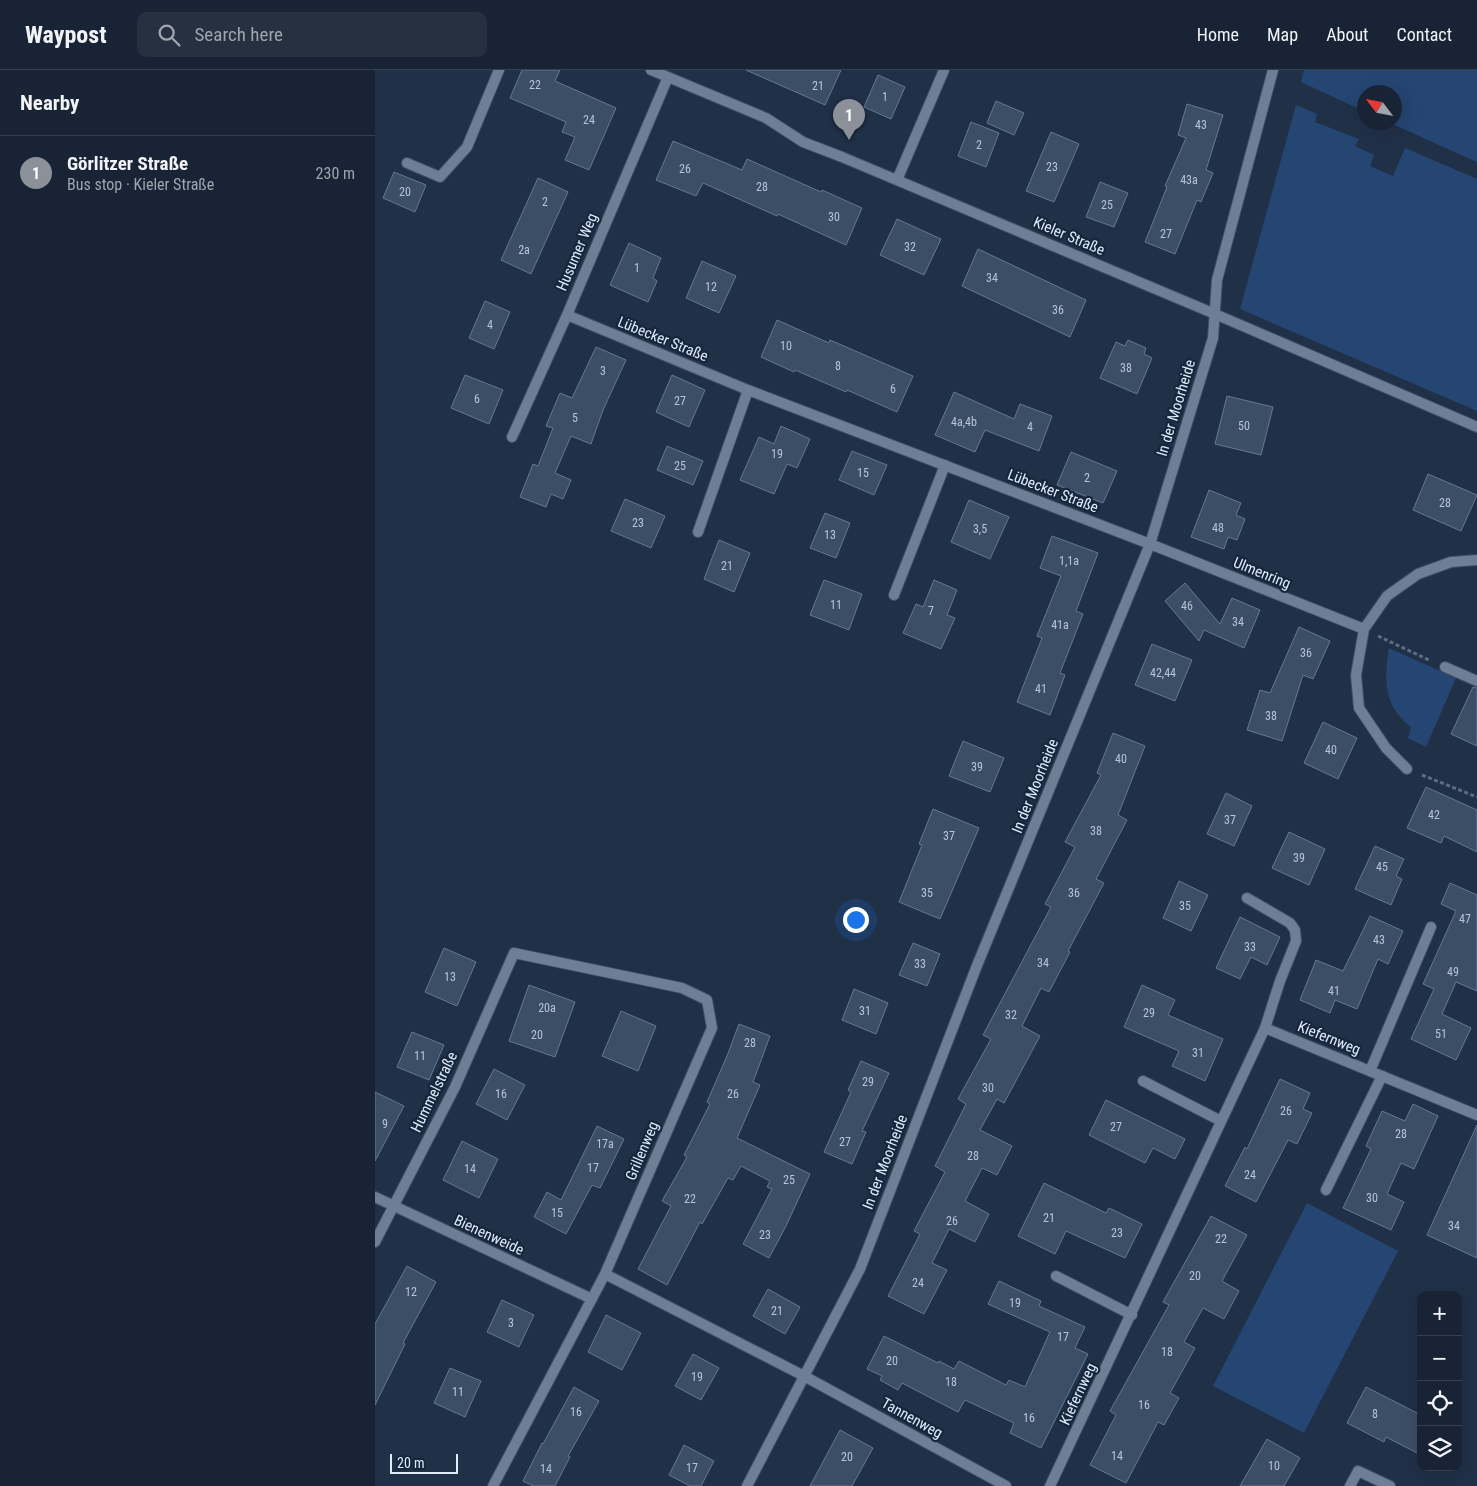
<!DOCTYPE html>
<html lang="en">
<head>
<meta charset="utf-8">
<style>
	:root { --surface:#182435; --page:#253041; --text:#f1f3f6; --muted:#9fa4ad; --line:#364150; --accent:#8c9099 }
	body { margin:0; font-family:"Roboto Condensed",sans-serif; background:var(--page); color:var(--text) }
	.controls { position:absolute; right:15px; bottom:15px; display:grid; overflow:hidden; border-radius:10px; box-shadow:0 5px 20px #0002 }
	.controls button { width:45px; height:45px; display:grid; place-items:center; padding:0; border:0; border-bottom:1px solid var(--line); background:var(--surface); color:var(--text); font:25px sans-serif }
	.compass { position:absolute; left:982px; top:15px; width:45px; height:45px; border-radius:50%; background:var(--surface); box-shadow:0 5px 20px #0002; rotate:302deg }
	.scale { position:absolute; left:15px; bottom:12px; width:68px; box-sizing:border-box; padding-left:5px; border:2px solid #e0ebfa; border-top:0; font-size:14px; line-height:18px; white-space:nowrap; color:#e0ebfa; -webkit-text-stroke:4px #16263d; paint-order:stroke }
	.you { position:absolute; left:480px; top:849px; width:18px; height:18px; margin:-12px; border:4px solid #fff; border-radius:50%; background:#1a73e8; box-shadow:0 0 0 8px #1a73e833 }
	.badge { display:grid; place-items:center; width:32px; height:32px; border-radius:50%; background:var(--accent); color:#fff; font-size:16px; font-weight:700 }
	.pin { position:absolute; translate:-50% -41px; filter:drop-shadow(0 1px 2px #0008) }
	.pin::after { content:''; position:absolute; top:26px; width:18px; height:15px; background:inherit; clip-path:polygon(0 0,100% 0,50% 100%) }
	.list { margin:0; padding:0; list-style:none }
	h2 { display:flex; justify-content:space-between; align-items:center; height:65px; margin:0; padding:0 20px; font-size:21px }
	h2 small { font-size:16px; font-weight:400; color:var(--muted) }
	.list li { display:grid; grid-template-columns:32px 1fr auto; gap:15px; align-items:center; box-sizing:border-box; height:75px; padding:0 20px; border-top:1px solid var(--line) }
	.list b { display:block; font-size:19px; white-space:nowrap }
	.list p { margin:0; font-size:16px; white-space:nowrap; color:var(--muted) }
	.list em { font-size:16px; font-style:normal; color:var(--muted) }
	.icon { flex:none; width:28px; height:28px; fill:none; stroke:currentColor; stroke-width:2; stroke-linecap:round; stroke-linejoin:round }
	.map { position:relative; flex:none; width:1102px; height:1416px; overflow:hidden }
	header { display:flex; align-items:center; gap:30px; box-sizing:border-box; height:70px; padding:0 25px; background:var(--surface); border-bottom:1px solid var(--line) }
	header strong { font-size:24px }
	nav { display:flex; gap:28px; margin-inline-start:auto; font-size:18px }
	.search { width:350px; height:45px; background:var(--page); display:flex; align-items:center; gap:12px; box-sizing:border-box; padding:0 18px; border-radius:10px; color:var(--muted); font-size:19px }
	main { display:flex }
	aside { flex:1; background:var(--surface) }
	.map>svg:first-child { display:block }
</style>
</head>
<body>
<header>
<strong>Waypost</strong>
<div class="search"><svg class="icon" aria-label="search" viewBox="0 0 24 24"><circle cx="10" cy="10" r="6"/><path d="M15 15l6 6"/></svg>Search here</div>
<nav><a>Home</a><a>Map</a><a>About</a><a>Contact</a></nav>
</header>
<main>
<aside>
<h2>Nearby<small></small></h2>
<ul class="list">
<li><span class="badge">1</span><div><b>Görlitzer Straße</b><p>Bus stop · Kieler Straße</p></div><em>230 m</em></li>
</ul>
</aside>
<div class="map">
<svg width="1102" height="1416" viewBox="0 0 1102 1416">
	<rect width="100%" height="100%" fill="#203047"/>
	<path fill="#254673" d="M 929,0 L 1102,0 L 1102,92 L 1015,53 L 1019,52 L 1019,22 L 989,22 L 989,41 L 926,12 Z
		M 921,35 L 942,44 L 940,52 L 984,69 L 980,76 L 999,85 L 995,96 L 1018,106 L 1030,78 L 1102,109 L 1102,341 L 865,239 Z
		M 1014,578 L 1081,608 L 1051,677 L 1033,668 L 1036,657 C 1008,636 1009,609 1014,578 Z
		M 932,1133 L 1023,1181 L 929,1363 L 838,1316 Z"/>
	<path fill="#3c4e66" stroke="#657893" d="M 147,0 L 185,0 L 180,11 L 241,38 L 214,100 L 190,90 L 200,67 L 187,62 L 191,52 L 135,28 Z
		M 371,0 L 466,0 L 450,35 Z
		M 503,5 L 530,17 L 516,49 L 489,37 Z
		M 621,31 L 649,43 L 639,65 L 612,53 Z
		M 812,34 L 848,45 L 831,100 L 838,103 L 826,132 L 822,130 L 800,184 L 770,172 L 792,117 L 790,116 L 811,68 L 803,65 Z
		M 596,52 L 624,63 L 611,97 L 583,86 Z
		M 676,62 L 704,74 L 679,132 L 651,121 Z
		M 298,71 L 367,100 L 372,89 L 446,122 L 447,120 L 487,138 L 471,175 L 403,144 L 402,146 L 328,113 L 321,126 L 281,110 Z
		M 19,102 L 51,115 L 40,142 L 8,128 Z
		M 163,108 L 193,122 L 156,204 L 126,190 Z
		M 725,112 L 753,123 L 739,157 L 711,147 Z
		M 522,149 L 566,169 L 549,205 L 505,185 Z
		M 254,173 L 286,188 L 278,208 L 282,211 L 273,232 L 235,215 Z
		M 603,179 L 711,230 L 695,267 L 587,216 Z
		M 327,191 L 361,206 L 344,243 L 311,228 Z
		M 110,231 L 135,242 L 119,279 L 94,268 Z
		M 402,250 L 454,273 L 455,270 L 538,306 L 522,342 L 472,320 L 471,322 L 420,300 L 419,302 L 386,287 Z
		M 753,270 L 771,278 L 769,284 L 777,288 L 762,324 L 725,308 L 741,272 L 750,276 Z
		M 221,277 L 251,290 L 228,340 L 216,374 L 196,366 L 180,403 L 196,410 L 188,429 L 176,424 L 171,437 L 145,427 L 158,394 L 163,396 L 178,358 L 171,356 L 185,323 L 197,328 Z
		M 90,305 L 128,320 L 114,354 L 76,338 Z
		M 297,305 L 330,320 L 314,357 L 281,342 Z
		M 579,322 L 639,349 L 645,334 L 677,346 L 664,381 L 610,360 L 600,382 L 560,365 Z
		M 852,326 L 898,337 L 886,385 L 840,374 Z
		M 406,356 L 435,369 L 422,398 L 412,394 L 399,424 L 365,410 L 384,367 L 399,374 Z
		M 292,376 L 328,391 L 318,415 L 282,400 Z
		M 477,381 L 512,395 L 499,425 L 464,410 Z
		M 696,382 L 742,401 L 728,433 L 682,415 Z
		M 1053,404 L 1102,425 L 1086,461 L 1038,440 Z
		M 834,420 L 866,433 L 861,445 L 870,449 L 862,470 L 853,467 L 849,479 L 816,467 Z
		M 250,429 L 290,446 L 276,478 L 236,461 Z
		M 594,430 L 634,447 L 615,489 L 576,472 Z
		M 450,443 L 475,453 L 461,488 L 435,478 Z
		M 677,466 L 723,483 L 701,541 L 708,544 L 685,603 L 690,605 L 675,645 L 642,632 L 667,568 L 662,566 L 686,506 L 665,498 Z
		M 344,470 L 375,483 L 359,522 L 329,509 Z
		M 449,510 L 487,524 L 474,560 L 435,545 Z
		M 559,510 L 582,520 L 572,545 L 580,548 L 566,579 L 528,563 L 541,534 L 548,537 Z
		M 810,513 L 845,554 L 857,528 L 885,540 L 869,578 L 829,560 L 824,571 L 790,531 Z
		M 924,557 L 955,571 L 938,609 L 928,605 L 907,671 L 872,660 L 885,620 L 895,623 Z
		M 777,574 L 817,590 L 800,631 L 760,615 Z
		M 1098,617 L 1102,618 L 1102,676 L 1076,664 Z
		M 948,652 L 982,668 L 963,709 L 929,693 Z
		M 738,663 L 770,676 L 743,745 L 752,750 L 721,809 L 729,813 L 693,881 L 695,882 L 674,922 L 666,918 L 647,956 L 665,966 L 629,1033 L 622,1029 L 605,1060 L 637,1076 L 622,1105 L 607,1098 L 590,1131 L 614,1144 L 600,1172 L 574,1159 L 557,1193 L 572,1200 L 549,1244 L 513,1226 L 545,1164 L 539,1161 L 570,1102 L 560,1096 L 591,1034 L 583,1029 L 616,969 L 608,965 L 676,837 L 670,834 L 700,777 L 690,772 L 726,705 L 722,703 Z
		M 588,671 L 629,688 L 615,722 L 574,706 Z
		M 1051,717 L 1102,740 L 1102,782 L 1069,766 L 1066,773 L 1032,758 Z
		M 851,723 L 877,736 L 859,776 L 832,764 Z
		M 558,739 L 604,758 L 565,849 L 524,832 L 547,775 L 544,774 Z
		M 914,762 L 950,779 L 934,815 L 897,798 Z
		M 1000,776 L 1029,789 L 1021,806 L 1027,809 L 1016,835 L 980,819 Z
		M 804,811 L 833,825 L 816,861 L 788,848 Z
		M 1075,813 L 1102,825 L 1102,921 L 1081,912 L 1067,944 L 1096,958 L 1081,990 L 1036,969 L 1059,919 L 1048,914 L 1081,841 L 1066,834 Z
		M 995,846 L 1028,861 L 1013,894 L 1003,889 L 982,939 L 960,930 L 955,943 L 925,930 L 941,890 L 968,901 Z
		M 865,847 L 905,867 L 892,895 L 876,887 L 865,909 L 841,898 Z
		M 538,873 L 565,884 L 552,916 L 524,905 Z
		M 69,878 L 101,892 L 82,936 L 50,922 Z
		M 154,915 L 200,932 L 180,987 L 134,971 Z
		M 767,915 L 800,930 L 793,945 L 848,969 L 830,1011 L 797,996 L 804,981 L 749,957 Z
		M 479,919 L 513,933 L 501,964 L 467,950 Z
		M 246,941 L 281,956 L 263,1001 L 227,986 Z
		M 364,954 L 395,966 L 378,1012 L 385,1015 L 362,1068 L 435,1104 L 411,1156 L 394,1188 L 368,1174 L 397,1119 L 392,1117 L 395,1111 L 366,1096 L 358,1110 L 353,1108 L 327,1154 L 325,1152 L 292,1215 L 263,1199 L 296,1136 L 287,1131 L 312,1087 L 309,1085 L 335,1034 L 332,1032 L 352,986 Z
		M 37,962 L 69,975 L 54,1010 L 22,997 Z
		M 486,991 L 514,1003 L 487,1061 L 491,1062 L 477,1094 L 449,1082 L 476,1022 L 473,1020 Z
		M 119,999 L 150,1015 L 132,1050 L 101,1034 Z
		M 905,1009 L 935,1023 L 928,1039 L 937,1043 L 922,1074 L 913,1070 L 881,1132 L 850,1116 L 870,1077 L 872,1079 Z
		M 0,1022 L 29,1036 L 0,1091 Z
		M 731,1030 L 810,1069 L 800,1089 L 778,1078 L 770,1093 L 714,1065 Z
		M 1038,1034 L 1063,1046 L 1039,1099 L 1026,1093 L 1012,1124 L 1029,1132 L 1016,1160 L 968,1138 L 996,1079 L 991,1076 L 1007,1041 L 1030,1051 Z
		M 1102,1055 L 1102,1188 L 1052,1165 Z
		M 222,1056 L 249,1069 L 225,1118 L 217,1115 L 191,1164 L 159,1147 L 172,1122 L 186,1130 Z
		M 87,1071 L 123,1089 L 104,1128 L 68,1110 Z
		M 669,1113 L 731,1143 L 734,1138 L 767,1154 L 750,1188 L 691,1161 L 680,1184 L 643,1166 Z
		M 836,1146 L 872,1165 L 847,1211 L 864,1221 L 849,1249 L 828,1238 L 809,1272 L 820,1278 L 795,1323 L 804,1328 L 789,1355 L 783,1352 L 751,1413 L 715,1395 L 741,1345 L 735,1341 L 794,1235 L 788,1232 Z
		M 32,1196 L 61,1212 L 28,1273 L 30,1274 L 0,1335 L 0,1254 Z
		M 624,1211 L 666,1231 L 664,1236 L 710,1257 L 700,1278 L 713,1284 L 666,1378 L 635,1363 L 639,1353 L 590,1330 L 583,1342 L 527,1313 L 523,1320 L 505,1310 L 507,1306 L 492,1299 L 509,1266 L 563,1293 L 564,1291 L 579,1299 L 584,1291 L 631,1315 L 634,1310 L 650,1317 L 675,1262 L 613,1234 Z
		M 393,1219 L 425,1237 L 410,1264 L 378,1246 Z
		M 127,1230 L 159,1245 L 144,1277 L 112,1262 Z
		M 231,1245 L 266,1263 L 247,1300 L 213,1282 Z
		M 318,1284 L 344,1298 L 326,1330 L 300,1316 Z
		M 75,1298 L 106,1311 L 90,1347 L 59,1333 Z
		M 199,1317 L 224,1331 L 193,1386 L 195,1387 L 180,1416 L 158,1416 L 148,1411 L 167,1373 L 168,1374 Z
		M 991,1317 L 1046,1345 L 1046,1385 L 1011,1367 L 1009,1372 L 972,1353 Z
		M 465,1360 L 498,1378 L 477,1416 L 435,1416 Z
		M 892,1369 L 925,1388 L 909,1416 L 865,1416 Z
		M 309,1375 L 339,1391 L 326,1416 L 315,1416 L 294,1405 Z"/>
	<g fill="none" stroke-linecap="round" stroke-linejoin="round">
		<g stroke="#3f4e64" stroke-width="12">
			<path id="lane" d="M 32,93 L 65,107 L 92,77 L 124,0
				M 872,828 L 915,853 L 920,860 L 921,871 L 905,911 L 890,958
				M 995,1001 L 1056,857
				M 951,1120 L 1007,1006"/>
		</g>
		<g stroke="#3f4e64" stroke-width="12">
			<path id="street" d="M 276,0 L 391,48 L 428,72 L 467,87 L 840,244 L 1102,357
				M 522,110 L 569,0
				M 192,245 L 373,320 L 775,474 L 989,559
				M 137,367 L 192,245 L 293,7
				M 323,462 L 373,320
				M 519,525 L 570,395
				M 1070,597 L 1102,611
				M 1032,699 L 1011,678 L 984,638 L 981,605 L 989,559 L 1012,526 L 1043,504 L 1076,492 L 1102,490
				M 768,1011 L 846,1051
				M 0,1127 L 217,1229
				M 0,1172 L 80,1017 L 139,883 L 307,918 L 332,930 L 337,958 L 230,1204 L 118,1416
				M 230,1204 L 429,1306 L 631,1416
				M 681,1206 L 757,1245
				M 372,1416 L 485,1199 L 601,898 L 775,474 L 838,268 L 842,210 L 898,0
				M 675,1416 L 890,958 L 1102,1045
				M 975,1416 L 983,1401 L 1015,1416"/>
		</g>
		<path stroke="#5d6c80" stroke-width="3" stroke-dasharray="4 2.5" stroke-linecap="butt" d="M 1003,566 L 1056,591
			M 1047,705 L 1102,727"/>
		<use href="#lane" stroke="#6e7e94" stroke-width="10"/>
		<use href="#street" stroke="#6e7e94" stroke-width="10"/>
	</g>
	<g text-anchor="middle" dominant-baseline="central" stroke-width="4.5" stroke-linejoin="round" paint-order="stroke">
		<g font-size="12" fill="#b7c4d5">
			<text x="160" y="15">22</text>
			<text x="443" y="16">21</text>
			<text x="510" y="27">1</text>
			<text x="214" y="50">24</text>
			<text x="826" y="55">43</text>
			<text x="604" y="75">2</text>
			<text x="677" y="97">23</text>
			<text x="310" y="99">26</text>
			<text x="814" y="110">43a</text>
			<text x="387" y="117">28</text>
			<text x="30" y="122">20</text>
			<text x="170" y="132">2</text>
			<text x="732" y="135">25</text>
			<text x="459" y="147">30</text>
			<text x="791" y="164">27</text>
			<text x="535" y="177">32</text>
			<text x="149" y="180">2a</text>
			<text x="262" y="198">1</text>
			<text x="617" y="208">34</text>
			<text x="336" y="217">12</text>
			<text x="683" y="240">36</text>
			<text x="115" y="255">4</text>
			<text x="411" y="276">10</text>
			<text x="463" y="296">8</text>
			<text x="751" y="298">38</text>
			<text x="228" y="301">3</text>
			<text x="518" y="319">6</text>
			<text x="102" y="329">6</text>
			<text x="305" y="331">27</text>
			<text x="200" y="348">5</text>
			<text x="589" y="352">4a,4b</text>
			<text x="869" y="356">50</text>
			<text x="655" y="357">4</text>
			<text x="402" y="384">19</text>
			<text x="305" y="396">25</text>
			<text x="488" y="403">15</text>
			<text x="712" y="408">2</text>
			<text x="1070" y="433">28</text>
			<text x="263" y="453">23</text>
			<text x="843" y="458">48</text>
			<text x="605" y="459">3,5</text>
			<text x="455" y="465">13</text>
			<text x="694" y="491">1,1a</text>
			<text x="352" y="496">21</text>
			<text x="461" y="535">11</text>
			<text x="812" y="536">46</text>
			<text x="556" y="541">7</text>
			<text x="863" y="552">34</text>
			<text x="685" y="555">41a</text>
			<text x="931" y="583">36</text>
			<text x="788" y="603">42,44</text>
			<text x="666" y="619">41</text>
			<text x="896" y="646">38</text>
			<text x="956" y="680">40</text>
			<text x="746" y="689">40</text>
			<text x="602" y="697">39</text>
			<text x="1059" y="745">42</text>
			<text x="855" y="750">37</text>
			<text x="721" y="761">38</text>
			<text x="574" y="766">37</text>
			<text x="924" y="788">39</text>
			<text x="1007" y="797">45</text>
			<text x="552" y="823">35</text>
			<text x="699" y="823">36</text>
			<text x="810" y="836">35</text>
			<text x="1090" y="849">47</text>
			<text x="1004" y="870">43</text>
			<text x="875" y="877">33</text>
			<text x="668" y="893">34</text>
			<text x="545" y="894">33</text>
			<text x="1078" y="902">49</text>
			<text x="75" y="907">13</text>
			<text x="959" y="921">41</text>
			<text x="172" y="938">20a</text>
			<text x="490" y="941">31</text>
			<text x="774" y="943">29</text>
			<text x="636" y="945">32</text>
			<text x="1066" y="964">51</text>
			<text x="162" y="965">20</text>
			<text x="375" y="973">28</text>
			<text x="823" y="983">31</text>
			<text x="45" y="986">11</text>
			<text x="493" y="1012">29</text>
			<text x="613" y="1018">30</text>
			<text x="126" y="1024">16</text>
			<text x="358" y="1024">26</text>
			<text x="911" y="1041">26</text>
			<text x="10" y="1054">9</text>
			<text x="741" y="1057">27</text>
			<text x="1026" y="1064">28</text>
			<text x="470" y="1072">27</text>
			<text x="230" y="1074">17a</text>
			<text x="598" y="1086">28</text>
			<text x="218" y="1098">17</text>
			<text x="95" y="1099">14</text>
			<text x="875" y="1105">24</text>
			<text x="414" y="1110">25</text>
			<text x="997" y="1128">30</text>
			<text x="315" y="1129">22</text>
			<text x="182" y="1143">15</text>
			<text x="674" y="1148">21</text>
			<text x="577" y="1151">26</text>
			<text x="1079" y="1156">34</text>
			<text x="742" y="1163">23</text>
			<text x="390" y="1165">23</text>
			<text x="846" y="1169">22</text>
			<text x="820" y="1206">20</text>
			<text x="543" y="1213">24</text>
			<text x="36" y="1222">12</text>
			<text x="640" y="1233">19</text>
			<text x="402" y="1241">21</text>
			<text x="136" y="1253">3</text>
			<text x="688" y="1267">17</text>
			<text x="792" y="1282">18</text>
			<text x="517" y="1291">20</text>
			<text x="322" y="1307">19</text>
			<text x="576" y="1312">18</text>
			<text x="83" y="1322">11</text>
			<text x="769" y="1335">16</text>
			<text x="201" y="1342">16</text>
			<text x="1000" y="1344">8</text>
			<text x="654" y="1348">16</text>
			<text x="742" y="1386">14</text>
			<text x="472" y="1387">20</text>
			<text x="899" y="1396">10</text>
			<text x="317" y="1398">17</text>
			<text x="171" y="1399">14</text>
		</g>
		<g font-size="15" fill="#e0ebfa" stroke="#16263d">
			<text transform="translate(694 166) rotate(23)">Kieler Straße</text>
			<text transform="translate(202 182) rotate(-67)">Husumer Weg</text>
			<text transform="translate(288 269) rotate(22)">Lübecker Straße</text>
			<text transform="translate(801 338) rotate(-73)">In der Moorheide</text>
			<text transform="translate(678 421) rotate(21)">Lübecker Straße</text>
			<text transform="translate(887 503) rotate(22)">Ulmenring</text>
			<text transform="translate(660 716) rotate(-68)">In der Moorheide</text>
			<text transform="translate(954 968) rotate(22)">Kiefernweg</text>
			<text transform="translate(59 1022) rotate(-64)">Hummelstraße</text>
			<text transform="translate(267 1081) rotate(-67)">Grillenweg</text>
			<text transform="translate(510 1092) rotate(-69)">In der Moorheide</text>
			<text transform="translate(114 1165) rotate(25)">Bienenweide</text>
			<text transform="translate(703 1324) rotate(-65)">Kiefernweg</text>
			<text transform="translate(537 1348) rotate(29)">Tannenweg</text>
		</g>
	</g>
</svg>
<div class="controls">
<button>+</button>
<button>−</button>
<button><svg class="icon" aria-label="locate" viewBox="0 0 24 24"><circle cx="12" cy="12" r="6"/><path d="M12 2v4M12 18v4M2 12h4M18 12h4"/></svg></button>
<button><svg class="icon" aria-label="layers" viewBox="0 0 24 24"><path d="M12 4l9 5-9 5-9-5zM3 14l9 5 9-5"/></svg></button>
</div>
<svg class="compass" viewBox="-18 -18 36 36"><path d="M0-13l5 13h-10z" fill="#e53935"/><path d="M0 13l5-13h-10z" fill="#9fa4ad"/></svg>
<div class="scale">20 m</div>
<div class="you"></div>
<div class="pin badge" style="left:474px;top:70px">1</div>
</div>
</main>
</body>
</html>
